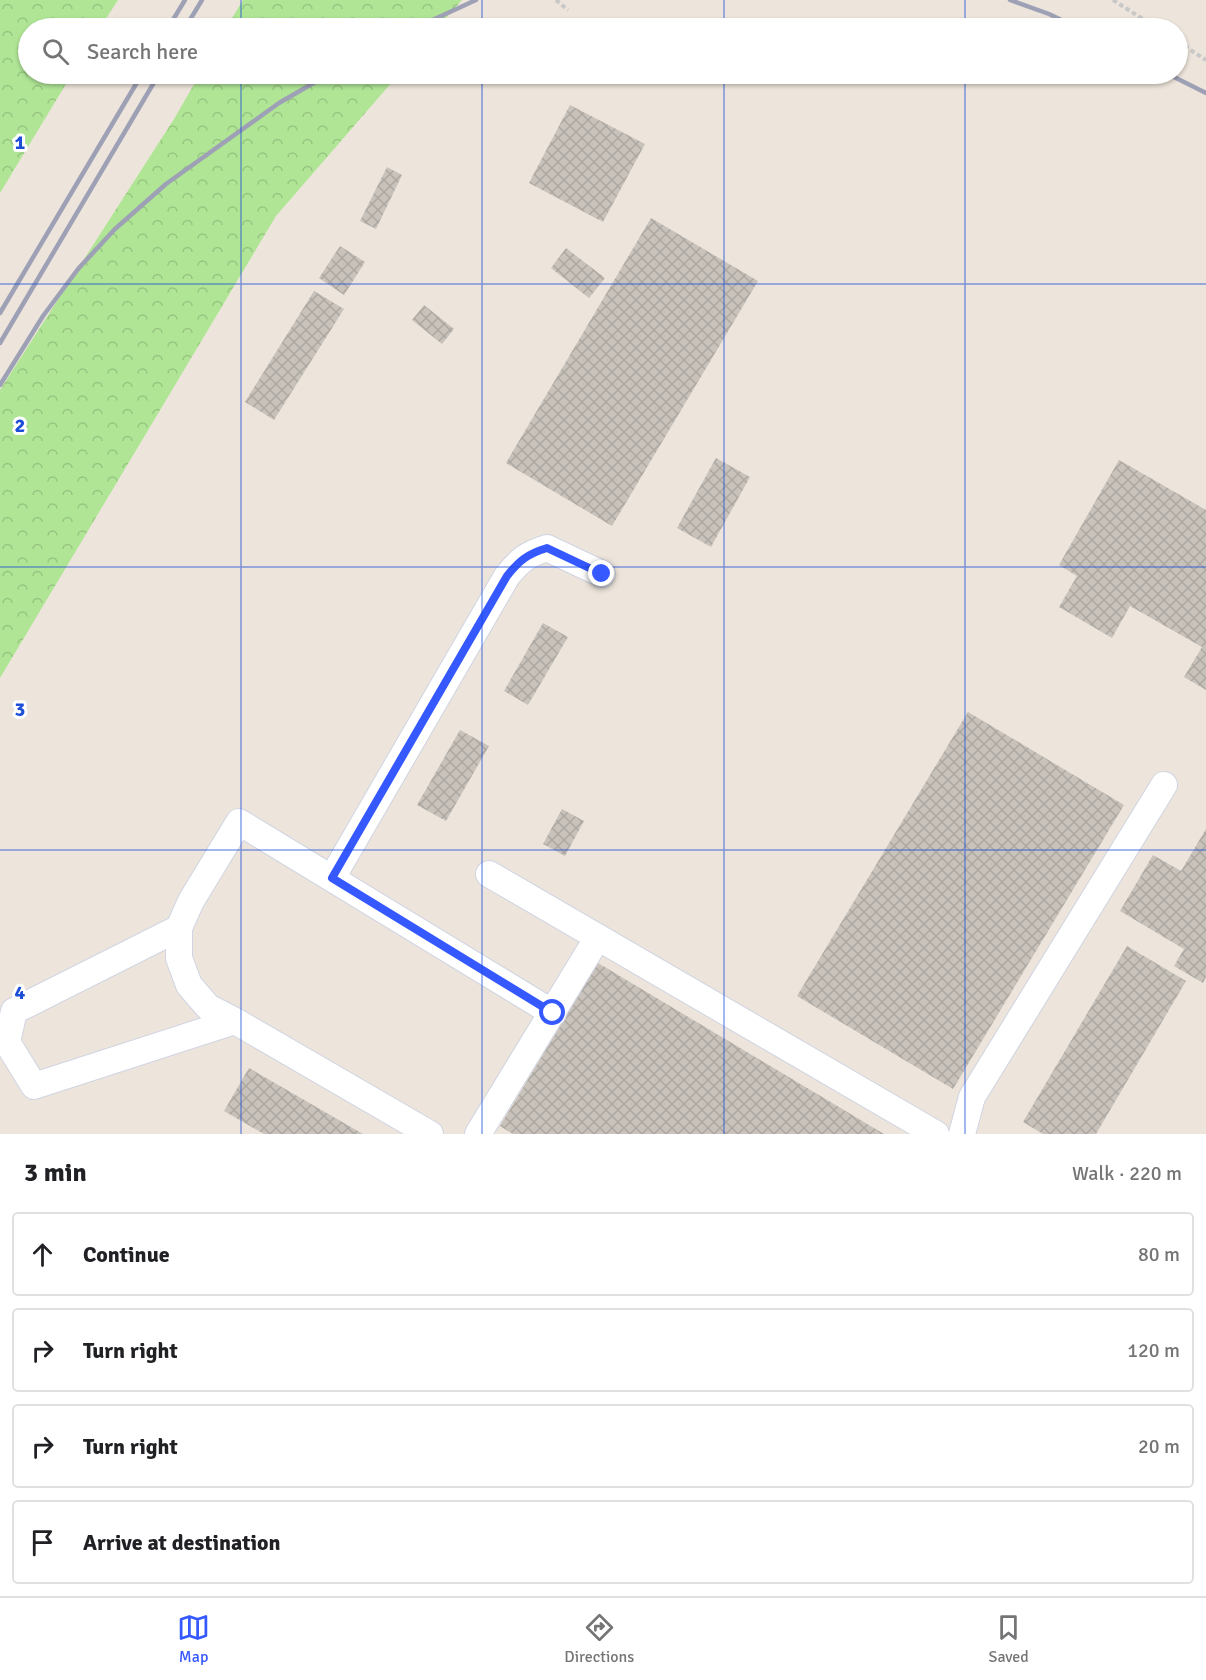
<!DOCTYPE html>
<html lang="en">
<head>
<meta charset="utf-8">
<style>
	:root { --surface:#fff; --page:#f2f2f2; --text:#202124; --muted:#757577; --line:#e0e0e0; --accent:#3658ff }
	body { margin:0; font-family:Signika,sans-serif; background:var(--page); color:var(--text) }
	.stop { position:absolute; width:18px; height:18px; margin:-14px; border:4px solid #3658ff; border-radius:50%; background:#fff }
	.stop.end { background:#3658ff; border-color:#fff; box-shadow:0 2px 6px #0008 }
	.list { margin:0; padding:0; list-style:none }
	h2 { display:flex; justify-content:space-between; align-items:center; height:78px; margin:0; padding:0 24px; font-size:26px }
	h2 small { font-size:20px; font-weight:400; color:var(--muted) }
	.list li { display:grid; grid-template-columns:39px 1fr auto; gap:18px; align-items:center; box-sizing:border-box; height:84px; margin:0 12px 12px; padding:0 12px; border:2px solid var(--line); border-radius:6px }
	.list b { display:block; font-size:22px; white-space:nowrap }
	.list em { font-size:20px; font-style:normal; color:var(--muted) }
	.icon { flex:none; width:33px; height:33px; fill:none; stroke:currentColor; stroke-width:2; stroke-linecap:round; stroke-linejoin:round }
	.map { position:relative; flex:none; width:1206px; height:1134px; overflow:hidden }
	.search { position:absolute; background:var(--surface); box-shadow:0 2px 4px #0004; left:18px; right:18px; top:18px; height:66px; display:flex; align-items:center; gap:15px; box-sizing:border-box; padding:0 21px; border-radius:33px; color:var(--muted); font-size:22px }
	.sheet { height:462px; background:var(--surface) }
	nav { display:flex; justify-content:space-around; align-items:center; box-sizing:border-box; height:84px; border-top:2px solid var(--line); background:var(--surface); font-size:16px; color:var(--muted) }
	nav a { display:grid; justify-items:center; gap:3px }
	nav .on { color:var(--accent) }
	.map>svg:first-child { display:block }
</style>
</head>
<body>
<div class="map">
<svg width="1206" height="1134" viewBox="0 0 1206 1134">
	<defs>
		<pattern id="forest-crowns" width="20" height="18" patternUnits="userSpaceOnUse" patternTransform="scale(1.5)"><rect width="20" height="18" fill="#afe595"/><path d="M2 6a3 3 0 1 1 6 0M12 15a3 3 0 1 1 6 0" fill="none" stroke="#97c581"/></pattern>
		<pattern id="building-cross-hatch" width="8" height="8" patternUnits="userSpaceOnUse" patternTransform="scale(1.5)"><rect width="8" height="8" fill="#c8c2bb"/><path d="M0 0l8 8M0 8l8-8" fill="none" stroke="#aca7a1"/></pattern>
	</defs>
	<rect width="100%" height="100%" fill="#ede5db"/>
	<path fill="url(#forest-crowns)" d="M 0,0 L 118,0 L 100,28 L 28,28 L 28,74 L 72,74 L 0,193 Z
		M 243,0 L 462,0 L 437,28 L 226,28 Z
		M 200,74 L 399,74 L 276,216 L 0,678 L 0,390 L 174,119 Z"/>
	<path fill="url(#building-cross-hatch)" d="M 570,105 L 645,144 L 603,222 L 529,183 Z
		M 387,167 L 402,175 L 376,229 L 360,221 Z
		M 651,218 L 758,281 L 612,526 L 506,463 Z
		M 340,246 L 365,262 L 344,295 L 319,278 Z
		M 566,248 L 605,278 L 589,298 L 551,268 Z
		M 314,291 L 344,309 L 274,420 L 245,402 Z
		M 424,305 L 454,329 L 442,344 L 412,320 Z
		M 716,458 L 750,477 L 711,547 L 677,528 Z
		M 1119,460 L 1206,510 L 1206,690 L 1184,677 L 1202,647 L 1130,606 L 1112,638 L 1059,607 L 1077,576 L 1059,565 Z
		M 543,623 L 568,637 L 528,705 L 504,691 Z
		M 968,712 L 1124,805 L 953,1089 L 797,996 Z
		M 460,730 L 489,746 L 446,821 L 417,805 Z
		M 562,809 L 584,821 L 565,856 L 543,844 Z
		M 1206,829 L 1206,977 L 1203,983 L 1174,966 L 1184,949 L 1120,911 L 1153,855 L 1181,871 Z
		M 1127,946 L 1186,981 L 1096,1134 L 1043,1134 L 1023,1122 Z
		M 598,963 L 884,1134 L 513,1134 L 500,1126 Z
		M 249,1068 L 363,1134 L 264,1134 L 224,1111 Z"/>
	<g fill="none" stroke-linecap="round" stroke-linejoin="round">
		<g stroke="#d0d4e3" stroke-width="28">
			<path id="minor" d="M 489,874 L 936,1134
				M 332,878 L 507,576 C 519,561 527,554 547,548 L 602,574
				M 179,928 L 14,1011 L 7,1042 L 34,1086 L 235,1021
				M 430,1134 L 235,1021 L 208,1007 L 189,985 L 179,958 L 179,928 L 191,901 L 239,822 L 553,1013
				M 478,1134 L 598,937
				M 962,1134 L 972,1097 L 1164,785"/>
		</g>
		<path stroke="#c8c8c8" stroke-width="4" stroke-dasharray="4.5 3" stroke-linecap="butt" d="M 556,0 L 568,10
			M 1113,0 L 1157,28
			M 1178,42 L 1206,60"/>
		<use href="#minor" stroke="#fff" stroke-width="26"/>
		<path stroke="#9ea1b5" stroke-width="4.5" d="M 1010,0 L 1049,14 L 1078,28
			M 168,28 L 185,0
			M 185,28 L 202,0
			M 415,28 L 476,0
			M 1168,74 L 1206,93
			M 0,313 L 142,74
			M 0,343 L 159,74
			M 0,385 L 43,316 L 78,269 L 115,229 L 166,184 L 279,103 L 329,74"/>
	</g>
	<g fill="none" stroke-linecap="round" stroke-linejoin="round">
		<path stroke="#3658ff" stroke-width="8" d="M 553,1013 L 332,878 L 507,576 C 519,561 527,554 547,548 L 602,574"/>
	</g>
	<path fill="none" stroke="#1d4ed8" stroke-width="1.5" stroke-opacity="0.55" d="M 241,0 L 241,28M 482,0 L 482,28M 724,0 L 724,28M 965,0 L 965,28M 241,74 L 241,1134M 482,74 L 482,1134M 724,74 L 724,1134M 965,74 L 965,1134M 0,284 L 1206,284M 0,567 L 1206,567M 0,850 L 1206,850"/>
	<g font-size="20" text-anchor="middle" font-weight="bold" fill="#1d4ed8" stroke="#fff" stroke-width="6" stroke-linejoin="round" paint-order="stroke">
		<text x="20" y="149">1</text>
		<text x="20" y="432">2</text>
		<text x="20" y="716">3</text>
		<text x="20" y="999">4</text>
	</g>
</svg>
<div class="stop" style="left:553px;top:1013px"></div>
<div class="stop end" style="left:602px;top:574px"></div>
<div class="search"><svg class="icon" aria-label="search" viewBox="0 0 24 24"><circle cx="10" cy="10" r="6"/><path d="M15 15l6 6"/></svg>Search here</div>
</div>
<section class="sheet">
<h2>3 min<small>Walk · 220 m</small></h2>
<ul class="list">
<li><svg class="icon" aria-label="ahead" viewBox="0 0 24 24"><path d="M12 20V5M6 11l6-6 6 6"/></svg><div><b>Continue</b></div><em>80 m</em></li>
<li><svg class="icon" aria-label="right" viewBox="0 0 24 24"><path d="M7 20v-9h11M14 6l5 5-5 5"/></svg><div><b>Turn right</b></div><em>120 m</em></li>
<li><svg class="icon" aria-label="right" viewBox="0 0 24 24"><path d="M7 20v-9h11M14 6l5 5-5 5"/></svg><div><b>Turn right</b></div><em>20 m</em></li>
<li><svg class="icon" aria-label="arrive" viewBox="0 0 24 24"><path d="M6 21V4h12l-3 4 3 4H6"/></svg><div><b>Arrive at destination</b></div></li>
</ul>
</section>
<nav>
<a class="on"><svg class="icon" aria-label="map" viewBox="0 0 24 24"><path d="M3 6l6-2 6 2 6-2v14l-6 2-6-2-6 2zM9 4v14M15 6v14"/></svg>Map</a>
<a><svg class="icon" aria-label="directions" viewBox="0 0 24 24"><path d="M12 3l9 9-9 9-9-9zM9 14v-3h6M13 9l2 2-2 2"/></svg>Directions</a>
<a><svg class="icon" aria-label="saved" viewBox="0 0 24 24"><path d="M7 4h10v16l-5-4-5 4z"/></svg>Saved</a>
</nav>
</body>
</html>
